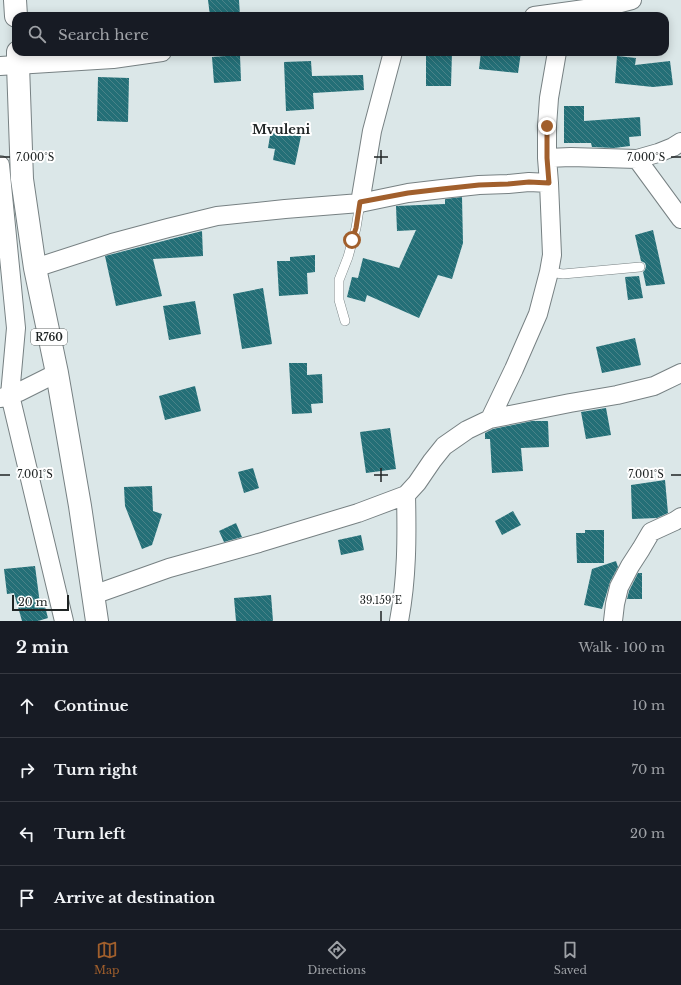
<!DOCTYPE html>
<html lang="en">
<head>
<meta charset="utf-8">
<style>
	:root { --surface:#171b24; --page:#20242c; --text:#f1f3f6; --muted:#9ea1a6; --line:#363941; --accent:#a15f2c }
	body { margin:0; font-family:"Libre Baskerville",serif; background:var(--page); color:var(--text) }
	.scale { position:absolute; left:12px; bottom:10px; width:57px; box-sizing:border-box; padding-left:4px; border:2px solid #202525; border-top:0; font-size:11px; line-height:14px; white-space:nowrap; color:#202525; -webkit-text-stroke:3px #fff; paint-order:stroke }
	.stop { position:absolute; width:12px; height:12px; margin:-9px; border:3px solid #a15f2c; border-radius:50%; background:#fff }
	.stop.end { background:#a15f2c; border-color:#fff; box-shadow:0 1px 4px #0008 }
	.list { margin:0; padding:0; list-style:none }
	h2 { display:flex; justify-content:space-between; align-items:center; height:52px; margin:0; padding:0 16px; font-size:17px }
	h2 small { font-size:13px; font-weight:400; color:var(--muted) }
	.list li { display:grid; grid-template-columns:26px 1fr auto; gap:12px; align-items:center; box-sizing:border-box; height:64px; padding:0 16px; border-top:1px solid var(--line) }
	.list b { display:block; font-size:15px; white-space:nowrap }
	.list em { font-size:13px; font-style:normal; color:var(--muted) }
	.icon { flex:none; width:22px; height:22px; fill:none; stroke:currentColor; stroke-width:2; stroke-linecap:round; stroke-linejoin:round }
	.map { position:relative; flex:none; width:681px; height:621px; overflow:hidden }
	.search { position:absolute; background:var(--surface); box-shadow:0 2px 10px #0003; left:12px; right:12px; top:12px; height:44px; display:flex; align-items:center; gap:10px; box-sizing:border-box; padding:0 14px; border-radius:12px; color:var(--muted); font-size:15px }
	.sheet { height:308px; background:var(--surface) }
	nav { display:flex; justify-content:space-around; align-items:center; box-sizing:border-box; height:56px; border-top:1px solid var(--line); background:var(--surface); font-size:11px; color:var(--muted) }
	nav a { display:grid; justify-items:center; gap:2px }
	nav .on { color:var(--accent) }
	.map>svg:first-child { display:block }
</style>
</head>
<body>
<div class="map">
<svg width="681" height="621" viewBox="0 0 681 621">
	<defs>
		<pattern id="building-back-hatch" width="6" height="6" patternUnits="userSpaceOnUse"><rect width="6" height="6" fill="#246f77"/><path d="M-1 5l2 2M0 0l6 6M5-1l2 2" fill="none" stroke="#4a8389"/></pattern>
	</defs>
	<rect width="100%" height="100%" fill="#dbe7e8"/>
	<path fill="url(#building-back-hatch)" d="M 208,0 L 239,0 L 240,16 L 210,16 Z
		M 426,52 L 452,52 L 451,86 L 426,86 Z
		M 481,52 L 521,52 L 518,73 L 479,69 Z
		M 240,55 L 241,81 L 214,83 L 212,57 Z
		M 617,56 L 636,58 L 635,65 L 670,61 L 673,85 L 653,87 L 615,83 Z
		M 311,61 L 312,76 L 363,75 L 364,90 L 313,93 L 314,109 L 286,111 L 284,62 Z
		M 98,77 L 129,78 L 128,122 L 97,121 Z
		M 564,106 L 584,106 L 584,121 L 640,117 L 641,136 L 629,137 L 630,146 L 614,148 L 592,147 L 591,143 L 564,143 Z
		M 271,130 L 301,136 L 295,165 L 273,160 L 275,149 L 268,148 Z
		M 462,197 L 463,243 L 452,279 L 438,275 L 419,318 L 367,295 L 365,302 L 347,297 L 352,277 L 358,278 L 363,258 L 399,268 L 416,230 L 397,231 L 396,206 L 445,204 L 445,199 Z
		M 653,230 L 665,284 L 646,286 L 643,272 L 645,270 L 646,266 L 645,263 L 641,261 L 635,235 Z
		M 202,231 L 203,256 L 153,259 L 162,296 L 116,306 L 105,256 Z
		M 315,255 L 315,272 L 307,273 L 308,294 L 279,296 L 277,261 L 290,261 L 290,257 Z
		M 639,276 L 643,298 L 628,300 L 625,277 Z
		M 263,288 L 272,344 L 242,349 L 233,294 Z
		M 195,301 L 201,334 L 169,340 L 163,306 Z
		M 635,338 L 641,365 L 602,373 L 596,347 Z
		M 289,363 L 307,363 L 307,375 L 322,374 L 323,403 L 311,404 L 312,413 L 292,414 Z
		M 195,386 L 201,411 L 165,420 L 159,396 Z
		M 606,408 L 611,435 L 586,439 L 581,412 Z
		M 532,421 L 548,421 L 549,447 L 521,448 L 523,471 L 492,473 L 490,439 L 485,439 L 485,433 L 493,429 Z
		M 390,428 L 396,469 L 366,473 L 360,432 Z
		M 253,468 L 259,488 L 244,493 L 238,472 Z
		M 665,480 L 668,513 L 657,518 L 632,519 L 631,485 Z
		M 152,486 L 153,511 L 162,514 L 152,545 L 142,549 L 125,506 L 124,487 Z
		M 513,511 L 521,525 L 502,535 L 495,521 Z
		M 236,523 L 242,537 L 224,542 L 219,531 Z
		M 585,530 L 604,530 L 604,563 L 577,563 L 576,533 L 585,533 Z
		M 361,535 L 364,550 L 341,555 L 338,540 Z
		M 616,561 L 618,567 L 610,582 L 602,609 L 584,605 L 592,569 Z
		M 35,566 L 40,604 L 44,603 L 48,618 L 38,621 L 22,621 L 14,593 L 7,594 L 4,569 Z
		M 638,573 L 642,573 L 642,599 L 627,599 L 629,591 Z
		M 271,595 L 273,621 L 236,621 L 234,598 Z"/>
	<g fill="none" stroke-linecap="round" stroke-linejoin="round">
		<g stroke="#778183" stroke-width="10">
			<path id="service" d="M 549,272 L 563,274 L 640,267
				M 345,321 L 339,300 L 339,280 L 348,257 L 356,228 L 360,203"/>
		</g>
		<g stroke="#778183" stroke-width="20">
			<path id="minor" d="M 534,16 L 613,5 L 632,0
				M 0,66 L 113,59 L 162,52
				M 547,158 L 571,157 L 637,159 L 658,153 L 673,147 L 681,142
				M 637,159 L 681,219
				M 0,165 L 16,328 L 10,395 L 64,621
				M 360,203 L 372,131 L 393,52
				M 35,268 L 112,243 L 168,228 L 217,216 L 285,209 L 360,203 L 408,193 L 442,189 L 479,185 L 508,184 L 529,182 L 549,183
				M 1,398 L 19,392 L 57,373
				M 490,419 L 514,369 L 538,314 L 549,272 L 552,255 L 549,183 L 547,158 L 547,126 L 549,98 L 557,52
				M 93,595 L 169,568 L 259,543 L 358,513 L 406,495 L 417,483 L 432,461 L 444,446 L 467,430 L 490,419 L 570,403 L 617,395 L 654,386 L 681,373
				M 399,621 C 407,579 407,537 406,495
				M 613,621 L 615,604 L 619,587 L 630,566 L 641,549 L 651,532 L 675,521 L 681,517"/>
		</g>
		<g stroke="#778183" stroke-width="24">
			<path id="primary" d="M 15,0 L 16,16
				M 18,52 L 18,65 L 22,179 L 35,268 L 57,373 L 80,506 L 97,621"/>
		</g>
		<use href="#service" stroke="#fff" stroke-width="9"/>
		<use href="#minor" stroke="#fff" stroke-width="18"/>
		<use href="#primary" stroke="#fff" stroke-width="22"/>
	</g>
	<g fill="none" stroke-linecap="round" stroke-linejoin="round">
		<path stroke="#a15f2c" stroke-width="5" d="M 352,240 L 356,228 L 360,202 L 408,193 L 442,189 L 479,185 L 508,184 L 529,182 L 549,183 L 547,158 L 547,126"/>
	</g>
	<path fill="none" stroke="#202525" stroke-width="1.5" d="M 381,150 L 381,164M 0,157 L 10,157M 374,157 L 388,157M 671,157 L 681,157M 381,468 L 381,482M 0,475 L 10,475M 374,475 L 388,475M 671,475 L 681,475M 381,611 L 381,621"/>
	<g text-anchor="middle" dominant-baseline="central" stroke-width="4" stroke-linejoin="round" paint-order="stroke">
		<rect fill="#fff" stroke="#636666" stroke-width="1" x="31" y="329" width="36" height="16" rx="3"/>
		<g font-size="10" font-weight="bold" fill="#202525">
			<text x="49" y="337">R760</text>
		</g>
		<g font-size="13" font-weight="bold" fill="#202525" stroke="#fff">
			<text x="281" y="129">Mvuleni</text>
		</g>
	</g>
	<g font-size="10" text-anchor="middle" fill="#202525" stroke="#fff" stroke-width="4" stroke-linejoin="round" paint-order="stroke">
		<text x="35" y="161">7.000°S</text>
		<text x="646" y="161">7.000°S</text>
		<text x="35" y="478">7.001°S</text>
		<text x="646" y="478">7.001°S</text>
		<text x="381" y="604">39.159°E</text>
	</g>
</svg>
<div class="scale">20 m</div>
<div class="stop" style="left:352px;top:240px"></div>
<div class="stop end" style="left:547px;top:126px"></div>
<div class="search"><svg class="icon" aria-label="search" viewBox="0 0 24 24"><circle cx="10" cy="10" r="6"/><path d="M15 15l6 6"/></svg>Search here</div>
</div>
<section class="sheet">
<h2>2 min<small>Walk · 100 m</small></h2>
<ul class="list">
<li><svg class="icon" aria-label="ahead" viewBox="0 0 24 24"><path d="M12 20V5M6 11l6-6 6 6"/></svg><div><b>Continue</b></div><em>10 m</em></li>
<li><svg class="icon" aria-label="right" viewBox="0 0 24 24"><path d="M7 20v-9h11M14 6l5 5-5 5"/></svg><div><b>Turn right</b></div><em>70 m</em></li>
<li><svg class="icon" aria-label="left" viewBox="0 0 24 24"><path d="M17 20v-9H6M10 6l-5 5 5 5"/></svg><div><b>Turn left</b></div><em>20 m</em></li>
<li><svg class="icon" aria-label="arrive" viewBox="0 0 24 24"><path d="M6 21V4h12l-3 4 3 4H6"/></svg><div><b>Arrive at destination</b></div></li>
</ul>
</section>
<nav>
<a class="on"><svg class="icon" aria-label="map" viewBox="0 0 24 24"><path d="M3 6l6-2 6 2 6-2v14l-6 2-6-2-6 2zM9 4v14M15 6v14"/></svg>Map</a>
<a><svg class="icon" aria-label="directions" viewBox="0 0 24 24"><path d="M12 3l9 9-9 9-9-9zM9 14v-3h6M13 9l2 2-2 2"/></svg>Directions</a>
<a><svg class="icon" aria-label="saved" viewBox="0 0 24 24"><path d="M7 4h10v16l-5-4-5 4z"/></svg>Saved</a>
</nav>
</body>
</html>
